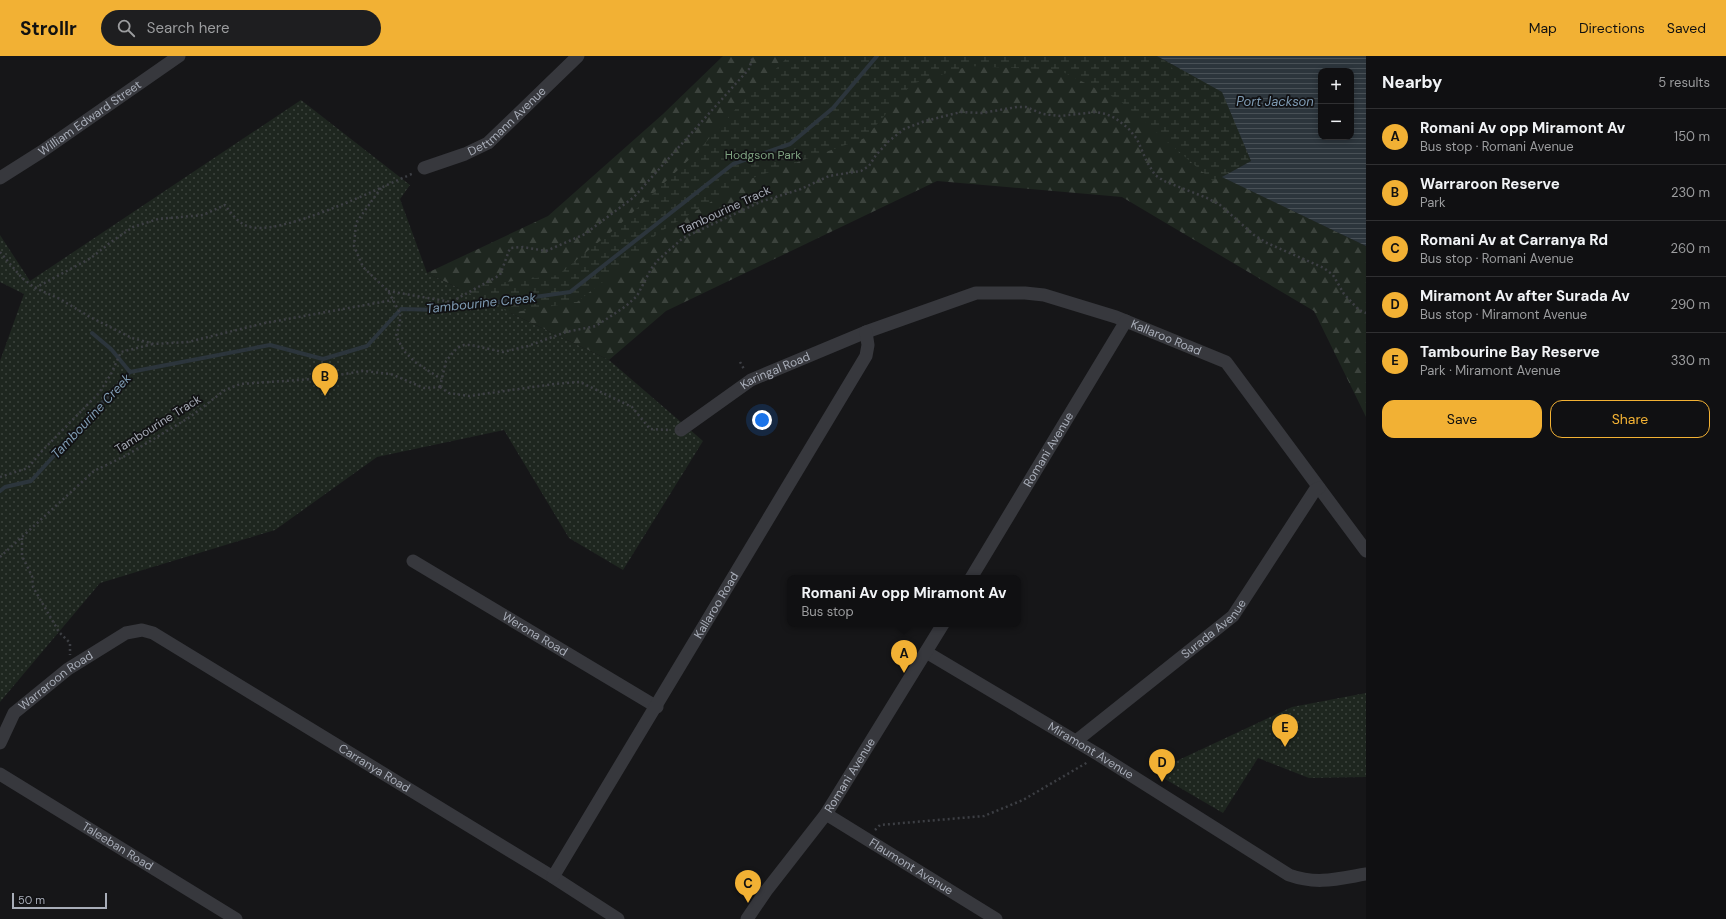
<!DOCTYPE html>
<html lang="en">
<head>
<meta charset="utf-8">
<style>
	:root { --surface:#101012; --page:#1e1e20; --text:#f1f3f6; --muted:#9c9d9f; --line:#303032; --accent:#f2b134 }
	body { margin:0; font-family:"DM Sans",sans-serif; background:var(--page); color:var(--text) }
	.controls { position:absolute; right:12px; top:12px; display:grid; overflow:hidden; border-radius:8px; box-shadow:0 2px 6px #0003 }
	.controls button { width:36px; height:36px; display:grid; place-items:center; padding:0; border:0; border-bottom:1px solid var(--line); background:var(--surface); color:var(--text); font:20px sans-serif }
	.scale { position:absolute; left:12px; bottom:10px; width:95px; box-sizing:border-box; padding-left:4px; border:2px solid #a8adb8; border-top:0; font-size:11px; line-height:14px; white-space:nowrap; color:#a8adb8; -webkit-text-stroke:3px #111113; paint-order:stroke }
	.you { position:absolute; left:762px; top:364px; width:14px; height:14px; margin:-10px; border:3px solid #fff; border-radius:50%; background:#1a73e8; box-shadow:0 0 0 6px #1a73e833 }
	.badge { display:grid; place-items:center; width:26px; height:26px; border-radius:50%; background:var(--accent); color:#111; font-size:13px; font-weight:700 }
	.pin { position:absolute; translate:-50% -33px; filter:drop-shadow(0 1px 2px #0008) }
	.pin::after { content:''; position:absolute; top:21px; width:14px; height:12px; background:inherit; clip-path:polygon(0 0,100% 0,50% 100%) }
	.popup { position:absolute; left:787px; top:519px; width:234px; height:52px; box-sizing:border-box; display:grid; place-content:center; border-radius:8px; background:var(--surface); filter:drop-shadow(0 1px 3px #0005); font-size:13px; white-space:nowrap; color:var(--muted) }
	.popup b { font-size:15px; color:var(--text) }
	.popup::after { content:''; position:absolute; left:50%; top:100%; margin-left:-8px; border:8px solid transparent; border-top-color:var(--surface) }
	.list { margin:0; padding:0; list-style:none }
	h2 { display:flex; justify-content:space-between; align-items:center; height:52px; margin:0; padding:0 16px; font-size:17px }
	h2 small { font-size:13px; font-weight:400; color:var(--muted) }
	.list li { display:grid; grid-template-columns:26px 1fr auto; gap:12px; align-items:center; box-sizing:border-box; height:56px; padding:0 16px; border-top:1px solid var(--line) }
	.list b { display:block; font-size:15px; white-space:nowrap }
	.list p { margin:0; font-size:13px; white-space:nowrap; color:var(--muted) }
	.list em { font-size:13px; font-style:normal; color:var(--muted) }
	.actions { display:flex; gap:8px; padding:12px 16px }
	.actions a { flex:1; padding:9px 0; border:1px solid var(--accent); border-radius:12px; text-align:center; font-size:14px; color:var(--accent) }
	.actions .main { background:var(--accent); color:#111 }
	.icon { flex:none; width:22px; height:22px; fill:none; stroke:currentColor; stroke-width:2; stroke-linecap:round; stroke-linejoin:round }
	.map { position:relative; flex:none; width:1366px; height:863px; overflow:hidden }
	header { display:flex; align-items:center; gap:24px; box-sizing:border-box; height:56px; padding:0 20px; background:var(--accent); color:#111 }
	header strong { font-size:19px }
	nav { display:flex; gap:22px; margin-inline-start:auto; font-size:14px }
	.search { width:280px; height:36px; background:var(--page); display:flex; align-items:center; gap:10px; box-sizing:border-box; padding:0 14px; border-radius:22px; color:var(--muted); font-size:15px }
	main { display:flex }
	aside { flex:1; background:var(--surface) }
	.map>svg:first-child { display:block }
</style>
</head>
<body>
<header>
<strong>Strollr</strong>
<div class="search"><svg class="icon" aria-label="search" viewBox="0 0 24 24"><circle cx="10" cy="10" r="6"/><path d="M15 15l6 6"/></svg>Search here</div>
<nav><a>Map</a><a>Directions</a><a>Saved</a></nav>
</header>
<main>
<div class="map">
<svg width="1366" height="863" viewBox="0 0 1366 863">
	<defs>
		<pattern id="forest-firs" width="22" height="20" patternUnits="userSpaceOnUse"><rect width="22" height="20" fill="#1e261f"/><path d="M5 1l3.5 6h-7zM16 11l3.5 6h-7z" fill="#3c433d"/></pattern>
		<pattern id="wetland-marsh" width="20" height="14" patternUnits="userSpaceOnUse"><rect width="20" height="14" fill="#1e261f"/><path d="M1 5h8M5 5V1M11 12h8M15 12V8" fill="none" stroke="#3c433d"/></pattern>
		<pattern id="park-dots" width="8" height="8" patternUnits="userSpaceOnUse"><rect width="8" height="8" fill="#1e261f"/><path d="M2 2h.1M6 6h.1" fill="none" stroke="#3c433d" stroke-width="1.8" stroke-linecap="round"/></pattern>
		<pattern id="water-rules" width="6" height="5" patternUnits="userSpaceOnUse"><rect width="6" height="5" fill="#2c353c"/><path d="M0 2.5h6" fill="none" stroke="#485056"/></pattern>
	</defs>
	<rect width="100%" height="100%" fill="#161618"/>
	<path fill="url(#forest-firs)" d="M 723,0 L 1157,0 L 1222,36 L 1251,105 L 1223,121 L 1366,190 L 1366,361 L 1314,255 L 1122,141 L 937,125 L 666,255 L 609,304 L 427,217 L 548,160 L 663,58 Z"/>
	<path fill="url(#wetland-marsh)" d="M 789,0 L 1160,0 L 1173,13 L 1192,15 L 1230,39 L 1249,105 L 1213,125 L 1119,44 L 1059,14 L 969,10 L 912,28 L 865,82 L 750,123 L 658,177 L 629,205 L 577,246 L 442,268 L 440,235 L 558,219 L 616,172 L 696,97 L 743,45 Z"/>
	<path fill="url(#park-dots)" d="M 301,44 L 410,129 L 400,143 L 427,217 L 609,304 L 703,385 L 623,514 L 569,482 L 504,374 L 377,401 L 275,474 L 100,527 L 0,646 L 0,305 L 24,238 L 0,226 L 0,179 L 30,225 Z
		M 1366,637 L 1366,721 L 1309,722 L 1258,702 L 1223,757 L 1153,716 L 1292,651 Z"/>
	<path fill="url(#water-rules)" fill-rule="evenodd" d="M 1157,0 L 1366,0 L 1366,190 L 1222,121 L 1251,105 L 1222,36 ZM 1321,15 L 1351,15 L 1351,81 L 1321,81 Z"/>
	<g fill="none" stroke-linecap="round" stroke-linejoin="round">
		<path stroke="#2c353c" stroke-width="4" d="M 92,277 L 111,293 L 130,316
			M 0,435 L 5,431 L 31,425 L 130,316 L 270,289 L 323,303 L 367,290 L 401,253 L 441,254 L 570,236 L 733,108 L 790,88 L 833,52 L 877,0"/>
		<path stroke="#3d3f44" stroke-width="2.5" stroke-dasharray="2 3" stroke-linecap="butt" d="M 381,132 L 356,167 L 354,190 L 363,211 L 388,235 L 400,257 L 400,267 L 396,280 L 404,295 L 415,306 L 441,323
			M 0,196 L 22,222 L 35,232 L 60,243 L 90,261 L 132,282 L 154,288 L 188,286 L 265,267 L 393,244
			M 35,232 L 91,202 L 111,186 L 133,171 L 158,163 L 203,159 L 225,149 C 231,157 237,166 247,170 C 277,183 383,130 414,117
			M 388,235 L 451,246 L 500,219 L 510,192 L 523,191 L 546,195 L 585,178 L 634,141 L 749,13 L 753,0
			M 740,306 L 744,313
			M 440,331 L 446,305 L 457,292 L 464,289 L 471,289 L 503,296 L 528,290 L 566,276 L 596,270 L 626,250 L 637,240 L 651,213 L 658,204 L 683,182 L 760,146 L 801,133 L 829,120 L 861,115 L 869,110 L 876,99 L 889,85 L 904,73 L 925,65 L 961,56 L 982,57 L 1017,51 L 1026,51 L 1043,58 L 1060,60 L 1096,56 L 1106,58 L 1115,62 L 1128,72 L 1137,83 L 1147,106 L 1155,119 L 1164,125 L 1207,142 L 1220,149 L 1254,179 L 1267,187 L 1324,212 L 1333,219 L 1344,238 L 1359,254 L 1366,257
			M 440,331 L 449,337 L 469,340 L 554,328 L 580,326 L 632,351 L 650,373 L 670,374
			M 0,421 L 28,412 L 40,397 L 99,337 L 111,318 L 121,296 L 153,288
			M 22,482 L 22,500 L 32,520 L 33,531 L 59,576 L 70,587 L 70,599
			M 0,501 L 94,415 L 127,399 L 190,361 L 225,334 L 240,328 L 313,323 L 363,315 L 391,318 L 424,332 L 440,331
			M 875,774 L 880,769 L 984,760 L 1023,744 L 1088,706"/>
		<g stroke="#37383d" stroke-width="13">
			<path id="s1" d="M 424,112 L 465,98 L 488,87 L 578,0"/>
			<path id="s2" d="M 0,122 L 41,96 L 179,0"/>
			<path id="s3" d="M 681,374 L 751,324 L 866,276 L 976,237 L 1025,237 L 1044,239 L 1116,261 L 1226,306 L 1366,495"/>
			<path id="s4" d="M 413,505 L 657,651"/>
			<path id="s5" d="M 971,522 L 1126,265"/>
			<path id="s6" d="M 926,596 L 1099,699 L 1289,819 C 1317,829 1337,823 1366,818"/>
			<path id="s7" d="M 1076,685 L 1233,560 L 1315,434 L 1319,432"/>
			<path id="s8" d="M 0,687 L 14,657 L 68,613 L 126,577 L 142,574 L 153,577 L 553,821 L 618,863"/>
			<path id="s9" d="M 0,718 L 236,863"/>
			<path id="s10" d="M 826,758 L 996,863"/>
			<path id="s11" d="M 553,821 L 866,300 L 868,289 L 866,276"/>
			<path id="s12" d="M 747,863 L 766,835 L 826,758 L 943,568"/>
		</g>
	</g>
	<g text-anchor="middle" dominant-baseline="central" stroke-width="3.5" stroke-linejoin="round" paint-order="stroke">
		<g font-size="12" fill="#a8adb8" stroke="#111113">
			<text stroke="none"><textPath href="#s2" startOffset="108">William Edward Street</textPath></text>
			<text stroke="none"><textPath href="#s1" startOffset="97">Dettmann Avenue</textPath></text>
			<text transform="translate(725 154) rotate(-25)">Tambourine Track</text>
			<text stroke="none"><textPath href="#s3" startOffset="525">Kallaroo Road</textPath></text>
			<text stroke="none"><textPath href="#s3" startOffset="112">Karingal Road</textPath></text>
			<text transform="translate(158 368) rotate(-32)">Tambourine Track</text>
			<text stroke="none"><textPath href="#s5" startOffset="150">Romani Avenue</textPath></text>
			<text stroke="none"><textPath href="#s11" startOffset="317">Kallaroo Road</textPath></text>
			<text stroke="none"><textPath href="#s7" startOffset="178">Surada Avenue</textPath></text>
			<text stroke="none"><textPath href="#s4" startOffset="142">Werona Road</textPath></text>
			<text stroke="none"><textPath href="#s8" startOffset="86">Warraroon Road</textPath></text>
			<text stroke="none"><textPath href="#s6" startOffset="192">Miramont Avenue</textPath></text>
			<text stroke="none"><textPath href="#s8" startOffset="458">Carranya Road</textPath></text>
			<text stroke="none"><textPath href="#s12" startOffset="177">Romani Avenue</textPath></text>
			<text stroke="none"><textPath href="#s9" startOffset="138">Taleeban Road</textPath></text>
			<text stroke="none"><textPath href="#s10" startOffset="100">Flaumont Avenue</textPath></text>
		</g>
		<g font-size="12" fill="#7fa381" stroke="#111113">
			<text x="763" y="99">Hodgson Park</text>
		</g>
		<g font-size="13" font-style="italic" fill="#7f9bb3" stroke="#111113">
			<text x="1275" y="45">Port Jackson</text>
			<text transform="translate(481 247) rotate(-6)">Tambourine Creek</text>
			<text transform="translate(91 360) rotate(-47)">Tambourine Creek</text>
		</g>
	</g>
</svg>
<div class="controls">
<button>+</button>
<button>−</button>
</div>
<div class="scale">50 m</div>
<div class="you"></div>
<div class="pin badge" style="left:904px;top:617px">A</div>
<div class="popup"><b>Romani Av opp Miramont Av</b>Bus stop</div>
<div class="pin badge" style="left:325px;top:340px">B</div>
<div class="pin badge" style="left:748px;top:847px">C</div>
<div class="pin badge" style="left:1162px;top:726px">D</div>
<div class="pin badge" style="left:1285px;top:691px">E</div>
</div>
<aside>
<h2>Nearby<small>5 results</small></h2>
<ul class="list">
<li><span class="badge">A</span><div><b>Romani Av opp Miramont Av</b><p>Bus stop · Romani Avenue</p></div><em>150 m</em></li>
<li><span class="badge">B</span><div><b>Warraroon Reserve</b><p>Park</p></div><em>230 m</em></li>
<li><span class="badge">C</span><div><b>Romani Av at Carranya Rd</b><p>Bus stop · Romani Avenue</p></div><em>260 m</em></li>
<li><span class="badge">D</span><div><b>Miramont Av after Surada Av</b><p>Bus stop · Miramont Avenue</p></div><em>290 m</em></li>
<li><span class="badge">E</span><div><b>Tambourine Bay Reserve</b><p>Park · Miramont Avenue</p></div><em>330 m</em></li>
</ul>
<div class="actions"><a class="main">Save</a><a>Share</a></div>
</aside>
</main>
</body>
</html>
